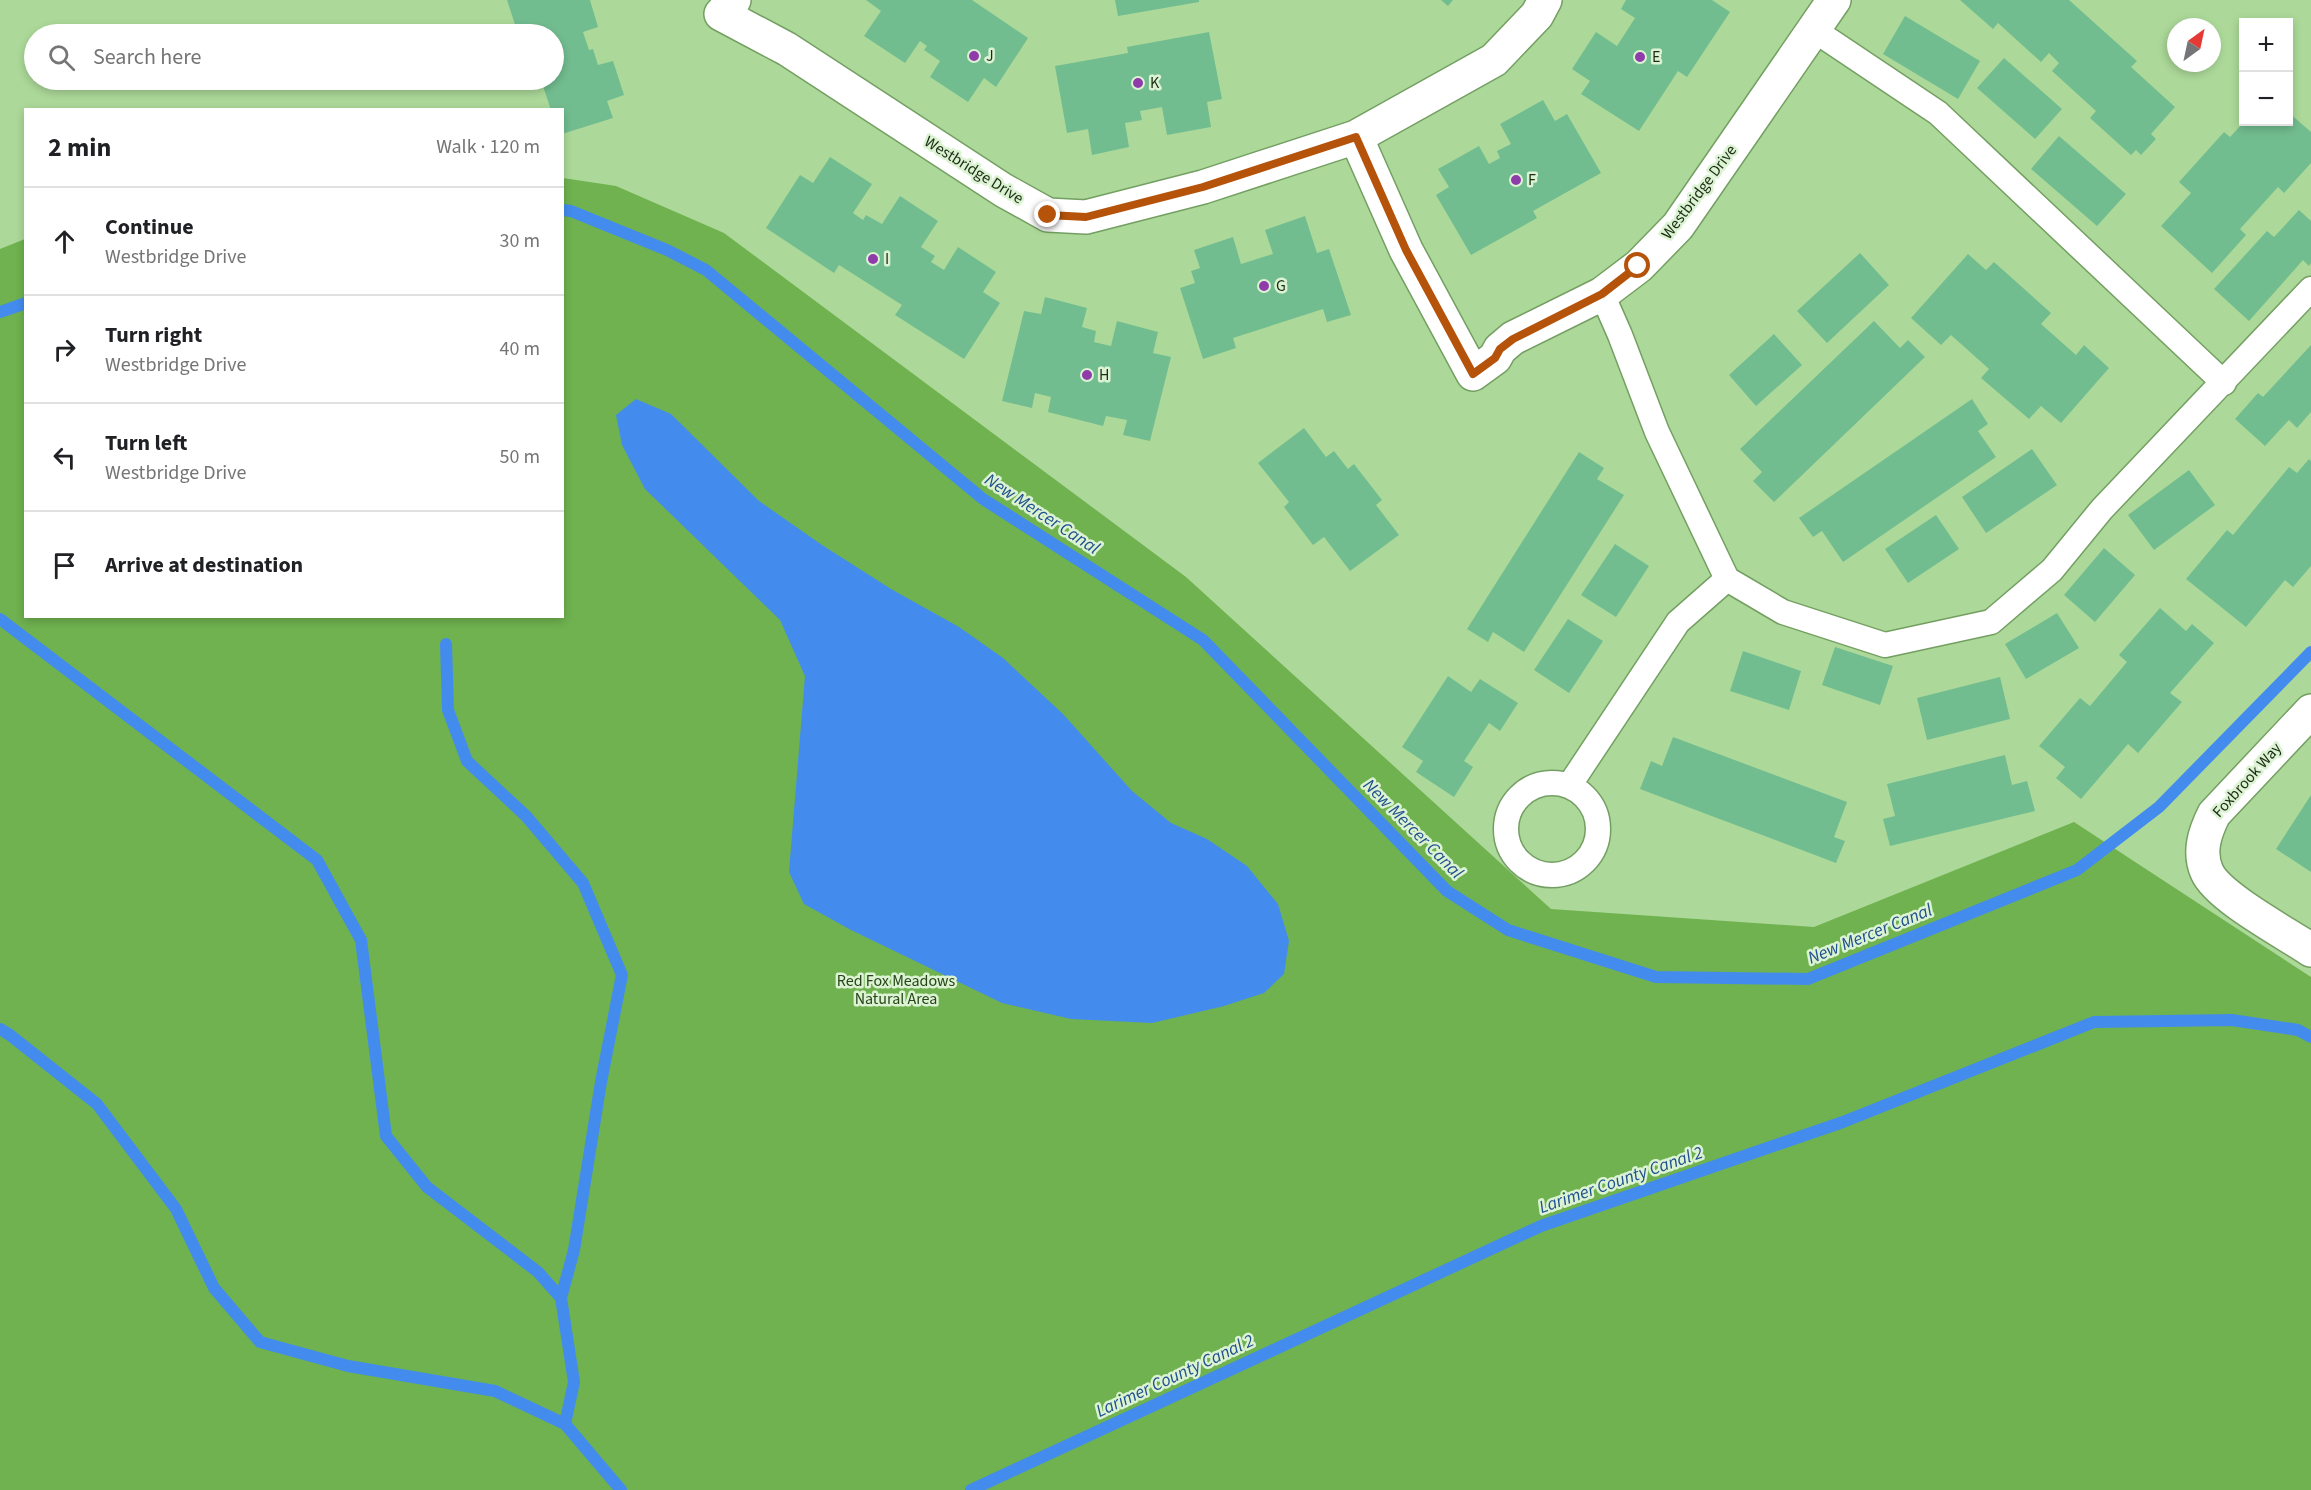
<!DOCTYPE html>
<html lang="en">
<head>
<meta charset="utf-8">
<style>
	:root { --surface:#fff; --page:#f2f2f2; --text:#202124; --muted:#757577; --line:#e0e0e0 }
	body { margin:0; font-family:"Source Sans 3",sans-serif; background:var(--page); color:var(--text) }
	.controls { position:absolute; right:18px; top:18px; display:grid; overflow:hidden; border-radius:0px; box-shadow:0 3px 9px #0003 }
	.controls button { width:54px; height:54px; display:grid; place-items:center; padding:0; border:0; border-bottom:2px solid var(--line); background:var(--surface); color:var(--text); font:30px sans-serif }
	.compass { position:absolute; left:2167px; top:18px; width:54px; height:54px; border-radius:50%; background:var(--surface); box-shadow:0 3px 9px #0003; rotate:33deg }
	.stop { position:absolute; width:18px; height:18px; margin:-14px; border:4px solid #b45309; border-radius:50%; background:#fff }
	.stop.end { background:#b45309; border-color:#fff; box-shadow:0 2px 6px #0008 }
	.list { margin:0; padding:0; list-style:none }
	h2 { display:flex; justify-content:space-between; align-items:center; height:78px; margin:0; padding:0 24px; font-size:26px }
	h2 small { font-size:20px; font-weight:400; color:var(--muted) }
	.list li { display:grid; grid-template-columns:39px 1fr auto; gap:18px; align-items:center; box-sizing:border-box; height:108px; padding:0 24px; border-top:2px solid var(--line) }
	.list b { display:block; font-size:22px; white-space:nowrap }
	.list p { margin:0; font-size:20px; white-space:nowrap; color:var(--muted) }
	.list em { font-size:20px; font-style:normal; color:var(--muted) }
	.icon { flex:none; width:33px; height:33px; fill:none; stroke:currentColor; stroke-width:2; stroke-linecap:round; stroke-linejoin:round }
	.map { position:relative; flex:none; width:2311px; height:1490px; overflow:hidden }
	.search { position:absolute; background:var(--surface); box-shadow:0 3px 9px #0003; left:24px; top:24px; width:540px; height:66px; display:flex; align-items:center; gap:15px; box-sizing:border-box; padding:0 21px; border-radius:33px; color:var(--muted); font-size:22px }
	.panel { position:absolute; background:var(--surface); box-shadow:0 3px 9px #0003; left:24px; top:108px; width:540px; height:510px; border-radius:0px }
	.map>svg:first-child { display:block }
</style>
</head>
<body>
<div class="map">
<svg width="2311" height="1490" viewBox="0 0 2311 1490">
	<rect width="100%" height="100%" fill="#acd999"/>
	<path fill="#6fb24f" d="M 563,178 L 616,186 L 724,233 L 1186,577 L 1551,909 L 1814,927 L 2074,822 L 2311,977 L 2311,1490 L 0,1490 L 0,249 L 25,239 L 26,616 L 562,616 Z"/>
	<path fill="#438cee" d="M 636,399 L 671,414 L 759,501 L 822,545 L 891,589 L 959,627 L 1003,658 L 1063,714 L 1132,791 L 1171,823 L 1207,839 L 1247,866 L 1278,904 L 1289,941 L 1284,974 L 1264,993 L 1224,1006 L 1152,1023 L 1071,1019 L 1002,1003 L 851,930 L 804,904 L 789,872 L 805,676 L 780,620 L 645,489 L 622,445 L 616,415 Z"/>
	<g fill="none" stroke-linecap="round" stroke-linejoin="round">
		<path stroke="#438cee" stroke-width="12" d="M 562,210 L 571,211 L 667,250 L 706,270 L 983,499 L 1203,640 L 1447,891 L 1508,930 L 1656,977 L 1808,979 L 2077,870 L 2159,807 L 2311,652
			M 0,312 L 26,303
			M 0,619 L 317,860 L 361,940 L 386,1136 L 427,1187 L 538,1272 L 561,1298 L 574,1382 L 565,1424
			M 446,644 L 448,710 L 467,761 L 526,816 L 583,883 L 622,975 L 601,1082 L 574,1250 L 561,1298
			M 0,1029 L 10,1035 L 97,1104 L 176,1209 L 214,1288 L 260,1342 L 348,1366 L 495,1391 L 565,1424 L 621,1490
			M 971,1490 L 1541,1226 L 1843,1122 L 2094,1022 L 2232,1020 L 2298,1030 L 2311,1037"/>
	</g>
	<path fill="#72bd90" d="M 507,0 L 590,0 L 598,27 L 583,32 L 589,50 L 593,49 L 598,65 L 613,61 L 624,95 L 607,101 L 613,118 L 562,134 L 562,110 L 551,110 L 541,80 L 554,80 L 554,34 L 518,34 Z
		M 866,0 L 972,0 L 1028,38 L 996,87 L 984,78 L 968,102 L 930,77 L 940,61 L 924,50 L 927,46 L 920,41 L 905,63 L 864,36 L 881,11 Z
		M 1115,0 L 1199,0 L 1199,2 L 1118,16 Z
		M 1441,0 L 1453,0 L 1448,6 Z
		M 1626,0 L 1712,0 L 1730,12 L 1687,77 L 1678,71 L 1639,131 L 1581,94 L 1590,81 L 1572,69 L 1596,32 L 1617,46 L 1635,18 L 1621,9 Z
		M 1960,0 L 2069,0 L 2137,61 L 2131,67 L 2175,107 L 2151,134 L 2156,139 L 2141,155 L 2136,150 L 2131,155 L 2090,118 L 2096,111 L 2052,71 L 2059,63 L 2049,53 L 2041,62 L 1998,23 L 1993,29 Z
		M 1905,16 L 1980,61 L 1958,99 L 1883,54 Z
		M 1209,32 L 1222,99 L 1207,102 L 1211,127 L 1167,135 L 1162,107 L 1140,111 L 1142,120 L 1125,123 L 1129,147 L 1092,155 L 1088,129 L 1067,133 L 1055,66 L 1128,53 L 1127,47 Z
		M 2004,58 L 2062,109 L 2035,139 L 1977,88 Z
		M 1543,100 L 1555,121 L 1567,114 L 1601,173 L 1533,211 L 1537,218 L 1471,255 L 1436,195 L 1449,187 L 1438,169 L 1479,146 L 1489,164 L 1500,158 L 1497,151 L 1511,144 L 1500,124 Z
		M 2288,112 L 2311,132 L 2311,163 L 2284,193 L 2278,187 L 2240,229 L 2246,235 L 2212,273 L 2161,226 L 2191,193 L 2179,182 L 2224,132 L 2230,137 L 2244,122 L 2288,122 Z
		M 2059,136 L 2126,194 L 2097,226 L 2031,169 Z
		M 830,157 L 872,184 L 853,213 L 863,220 L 866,215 L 882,224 L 900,196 L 938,221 L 921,247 L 935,256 L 931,262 L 944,270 L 958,247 L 996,272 L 983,292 L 1000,303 L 964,359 L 895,315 L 902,305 L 839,265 L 834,273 L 766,228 L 800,175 L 813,183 Z
		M 2299,210 L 2311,221 L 2311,263 L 2309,266 L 2303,260 L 2249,321 L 2214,289 L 2267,231 L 2274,237 Z
		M 1305,216 L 1317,253 L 1329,249 L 1351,315 L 1327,322 L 1323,309 L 1233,338 L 1236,348 L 1203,359 L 1180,288 L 1195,283 L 1191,271 L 1200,268 L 1194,250 L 1233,237 L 1241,264 L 1273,254 L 1265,230 Z
		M 1860,253 L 1889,285 L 1827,343 L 1797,311 Z
		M 1968,254 L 1986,270 L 1994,262 L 2051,313 L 2041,324 L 2076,355 L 2084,345 L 2109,368 L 2061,423 L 2041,406 L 2029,419 L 1981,378 L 1989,369 L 1951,335 L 1941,345 L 1911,318 Z
		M 1045,297 L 1087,308 L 1082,327 L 1096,331 L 1094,342 L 1111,346 L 1117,321 L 1158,332 L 1153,353 L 1171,357 L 1150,441 L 1123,435 L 1127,420 L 1106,416 L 1103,426 L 1048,412 L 1051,397 L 1035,393 L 1032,408 L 1002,401 L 1024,311 L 1041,314 Z
		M 1874,321 L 1900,348 L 1908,340 L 1925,357 L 1774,502 L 1753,481 L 1762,472 L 1740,449 Z
		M 1774,334 L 1802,365 L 1756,406 L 1729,375 Z
		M 2311,345 L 2311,412 L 2297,428 L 2289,420 L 2265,446 L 2235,419 L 2258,393 L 2263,397 Z
		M 1972,399 L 1988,424 L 1978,431 L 1996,457 L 1843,562 L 1822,531 L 1813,537 L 1799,518 Z
		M 1304,428 L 1326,457 L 1334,451 L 1348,469 L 1354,464 L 1382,500 L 1376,505 L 1399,535 L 1350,571 L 1324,537 L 1313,545 L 1284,507 L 1289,502 L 1258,463 Z
		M 2032,449 L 2057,485 L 1986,533 L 1962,497 Z
		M 1579,452 L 1604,468 L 1597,479 L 1624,495 L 1524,652 L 1493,632 L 1488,642 L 1467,629 Z
		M 2309,459 L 2311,461 L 2311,566 L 2293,587 L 2285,580 L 2246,627 L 2186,579 L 2227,530 L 2233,535 L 2289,467 L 2297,473 Z
		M 2189,470 L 2215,505 L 2154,550 L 2128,515 Z
		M 1936,515 L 1959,549 L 1908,583 L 1885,549 Z
		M 1615,544 L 1649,566 L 1616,617 L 1581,595 Z
		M 2104,548 L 2135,575 L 2095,622 L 2064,595 Z
		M 2160,608 L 2186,631 L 2192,624 L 2214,643 L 2170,693 L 2182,702 L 2138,753 L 2128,744 L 2081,799 L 2056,778 L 2065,767 L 2039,746 L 2080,698 L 2090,706 L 2127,662 L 2119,655 Z
		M 2057,613 L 2079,648 L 2026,679 L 2005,644 Z
		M 1568,619 L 1603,641 L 1569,693 L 1534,670 Z
		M 1835,647 L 1893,666 L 1880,705 L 1822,685 Z
		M 1743,651 L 1801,671 L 1789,710 L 1730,691 Z
		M 1448,676 L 1471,692 L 1480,679 L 1518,703 L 1500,731 L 1489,723 L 1464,761 L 1473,767 L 1454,797 L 1416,772 L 1423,761 L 1402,747 Z
		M 2000,677 L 2010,719 L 1927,740 L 1917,698 Z
		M 1673,737 L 1847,802 L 1834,837 L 1845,841 L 1836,863 L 1640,789 L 1651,761 L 1662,766 Z
		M 2005,755 L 2012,785 L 2027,781 L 2035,811 L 1890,846 L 1883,819 L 1895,816 L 1887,784 Z
		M 2311,795 L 2311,872 L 2276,849 Z"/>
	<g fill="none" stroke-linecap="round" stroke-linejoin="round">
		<g stroke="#749f62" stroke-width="27">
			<path id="service" d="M 1814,30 L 1938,113 L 2224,383
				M 1602,294 L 1620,335 L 1657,432 L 1727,579 L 1783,612 L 1885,645 L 1991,622 L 2052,570 L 2102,509 L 2311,289
				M1506 829a46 46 0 1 1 92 0a46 46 0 1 1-92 0Z
				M 1569,786 L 1678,622 L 1727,579"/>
		</g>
		<g stroke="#749f62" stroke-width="36">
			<path id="minor" d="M 734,0 L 721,14 L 787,49 L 1003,190 L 1048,215 L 1086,217 L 1203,187 L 1356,137 L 1494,60 L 1537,15 L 1545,0
				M 1356,137 L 1406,250 L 1473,374 L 1495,358 L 1500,349 L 1513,338 L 1602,294 L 1639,266 L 1678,226 L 1834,0
				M 2311,711 L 2214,814 C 2205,832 2198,852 2207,872 C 2218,897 2286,933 2311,950"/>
		</g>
		<use href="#service" stroke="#fff" stroke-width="24"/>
		<use href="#minor" stroke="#fff" stroke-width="33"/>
	</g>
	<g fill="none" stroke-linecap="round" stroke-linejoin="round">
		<path stroke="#b45309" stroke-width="8" d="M 1048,215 L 1086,217 L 1203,187 L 1356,137 L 1406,250 L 1473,374 L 1495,358 L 1500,349 L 1513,339 L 1602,294 L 1638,266"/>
	</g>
	<g fill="#8f3cab" stroke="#dbf3d2" stroke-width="2">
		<circle cx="974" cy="56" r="6"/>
		<circle cx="1640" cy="57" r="6"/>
		<circle cx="1138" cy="83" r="6"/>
		<circle cx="1516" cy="180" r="6"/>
		<circle cx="873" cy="259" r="6"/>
		<circle cx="1264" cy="286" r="6"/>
		<circle cx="1087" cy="375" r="6"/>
	</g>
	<g text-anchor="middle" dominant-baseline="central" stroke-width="5" stroke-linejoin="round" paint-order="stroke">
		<g font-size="16" fill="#1b2c13" stroke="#dbf3d2" text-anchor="start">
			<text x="986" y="56">J</text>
			<text x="1652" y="57">E</text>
			<text x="1150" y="83">K</text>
			<text x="1528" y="180">F</text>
			<text x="885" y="259">I</text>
			<text x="1276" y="286">G</text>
			<text x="1099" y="375">H</text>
		</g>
		<g font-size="16" fill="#1b2c13" stroke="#dbf3d2">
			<text transform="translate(974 170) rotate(32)">Westbridge Drive</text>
			<text transform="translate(1699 192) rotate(-53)">Westbridge Drive</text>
			<text transform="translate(2247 780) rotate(-48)">Foxbrook Way</text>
		</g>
		<g font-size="16" fill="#274419" stroke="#dbf3d2">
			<text x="896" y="981">Red Fox Meadows<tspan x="896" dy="18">Natural Area</tspan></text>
		</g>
		<g font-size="18" font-style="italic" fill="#204f8e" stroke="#dbf3d2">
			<text transform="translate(1042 514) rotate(33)">New Mercer Canal</text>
			<text transform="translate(1413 829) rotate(45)">New Mercer Canal</text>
			<text transform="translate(1870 934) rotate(-22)">New Mercer Canal</text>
			<text transform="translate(1621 1180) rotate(-19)">Larimer County Canal 2</text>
			<text transform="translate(1175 1376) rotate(-25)">Larimer County Canal 2</text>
		</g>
	</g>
</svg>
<div class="controls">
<button>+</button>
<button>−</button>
</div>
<svg class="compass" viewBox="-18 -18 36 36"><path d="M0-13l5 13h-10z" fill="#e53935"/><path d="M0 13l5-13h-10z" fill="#757577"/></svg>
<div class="stop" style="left:1638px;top:266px"></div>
<div class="stop end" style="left:1048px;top:215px"></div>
<div class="search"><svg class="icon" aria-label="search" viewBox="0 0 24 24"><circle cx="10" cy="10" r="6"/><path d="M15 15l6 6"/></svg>Search here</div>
<section class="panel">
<h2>2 min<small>Walk · 120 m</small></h2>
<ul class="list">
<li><svg class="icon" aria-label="ahead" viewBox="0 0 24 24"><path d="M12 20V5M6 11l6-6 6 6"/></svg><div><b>Continue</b><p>Westbridge Drive</p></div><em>30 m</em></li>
<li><svg class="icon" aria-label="right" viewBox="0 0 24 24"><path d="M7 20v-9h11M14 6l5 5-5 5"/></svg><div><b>Turn right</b><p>Westbridge Drive</p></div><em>40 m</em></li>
<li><svg class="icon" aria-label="left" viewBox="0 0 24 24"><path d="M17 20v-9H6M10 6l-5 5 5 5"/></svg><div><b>Turn left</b><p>Westbridge Drive</p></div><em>50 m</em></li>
<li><svg class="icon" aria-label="arrive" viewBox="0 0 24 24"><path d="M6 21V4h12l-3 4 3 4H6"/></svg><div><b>Arrive at destination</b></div></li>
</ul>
</section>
</div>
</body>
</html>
